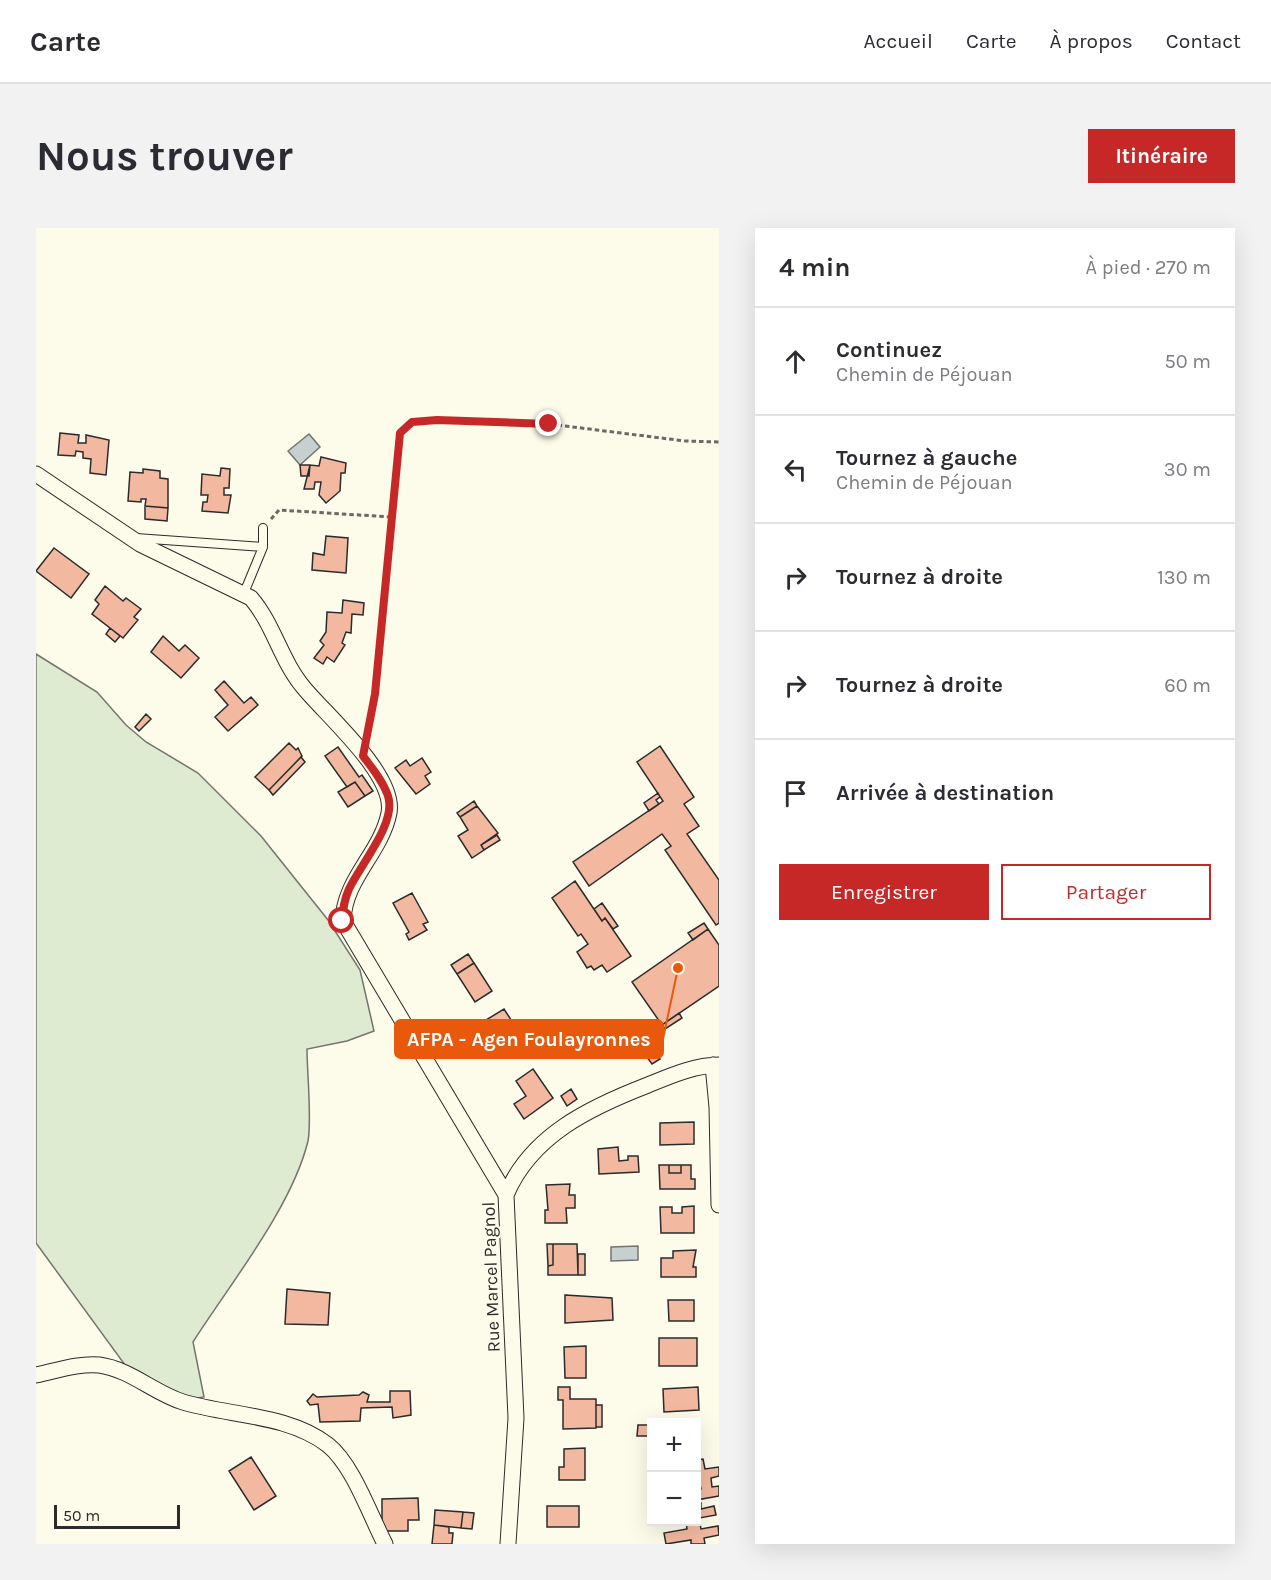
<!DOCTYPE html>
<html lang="fr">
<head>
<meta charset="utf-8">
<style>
	:root { --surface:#fff; --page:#f2f2f3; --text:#2b2b33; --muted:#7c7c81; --line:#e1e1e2; --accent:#c62828 }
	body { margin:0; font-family:Karla,sans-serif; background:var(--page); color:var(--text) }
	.controls { position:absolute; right:18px; bottom:18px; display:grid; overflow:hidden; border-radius:0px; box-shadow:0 6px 24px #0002 }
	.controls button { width:54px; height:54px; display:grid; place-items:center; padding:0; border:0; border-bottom:2px solid var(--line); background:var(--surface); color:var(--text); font:30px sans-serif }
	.scale { position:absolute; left:18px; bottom:15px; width:126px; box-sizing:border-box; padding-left:6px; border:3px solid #2b2b2b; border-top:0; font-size:16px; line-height:21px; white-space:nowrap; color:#2b2b2b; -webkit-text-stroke:4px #fdfbea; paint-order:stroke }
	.stop { position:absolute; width:18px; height:18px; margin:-14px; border:4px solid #c62828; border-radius:50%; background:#fff }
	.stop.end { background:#c62828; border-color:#fff; box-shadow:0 2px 6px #0008 }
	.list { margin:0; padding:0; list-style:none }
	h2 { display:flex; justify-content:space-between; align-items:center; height:78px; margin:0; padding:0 24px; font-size:26px }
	h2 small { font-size:20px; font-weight:400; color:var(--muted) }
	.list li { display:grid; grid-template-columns:39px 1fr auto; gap:18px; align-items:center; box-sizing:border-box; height:108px; padding:0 24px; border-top:2px solid var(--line) }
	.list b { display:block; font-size:22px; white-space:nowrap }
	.list p { margin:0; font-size:20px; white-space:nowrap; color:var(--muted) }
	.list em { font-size:20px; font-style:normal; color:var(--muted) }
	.actions { display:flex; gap:12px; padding:18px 24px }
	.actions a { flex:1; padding:14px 0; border:2px solid var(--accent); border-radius:0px; text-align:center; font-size:21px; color:var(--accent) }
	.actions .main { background:var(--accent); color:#fff }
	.icon { flex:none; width:33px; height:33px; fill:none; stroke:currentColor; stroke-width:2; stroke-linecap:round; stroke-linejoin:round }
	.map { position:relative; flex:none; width:683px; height:1316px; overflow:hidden; border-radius:0px }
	header { display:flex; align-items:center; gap:36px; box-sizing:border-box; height:84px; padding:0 30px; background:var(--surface); border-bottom:2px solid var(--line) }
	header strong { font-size:28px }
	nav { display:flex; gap:33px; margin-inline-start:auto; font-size:21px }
	.intro { display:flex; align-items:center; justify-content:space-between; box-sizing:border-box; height:144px; padding:0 36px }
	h1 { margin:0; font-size:42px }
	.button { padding:15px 27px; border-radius:0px; background:var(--accent); color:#fff; font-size:21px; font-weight:700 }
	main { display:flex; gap:36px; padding:0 36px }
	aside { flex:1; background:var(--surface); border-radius:0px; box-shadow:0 6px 24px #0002 }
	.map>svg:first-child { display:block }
</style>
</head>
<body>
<header>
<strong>Carte</strong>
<nav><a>Accueil</a><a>Carte</a><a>À propos</a><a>Contact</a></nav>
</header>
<div class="intro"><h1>Nous trouver</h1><a class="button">Itinéraire</a></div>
<main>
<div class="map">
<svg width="683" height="1316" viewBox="0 0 683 1316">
	<rect width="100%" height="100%" fill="#fdfbea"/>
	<path fill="#deebd1" stroke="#74746e" stroke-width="1.5" d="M 0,426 L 61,464 L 90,497 L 110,514 L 162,545 L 225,608 L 292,692 L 324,742 L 338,803 L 311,813 L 271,821 C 271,844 276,893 272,913 C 256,979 194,1056 157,1114 L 168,1169 L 155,1171 L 123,1159 L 89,1137 L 0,1015 Z"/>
	<path fill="#c7d0d0" stroke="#74746e" stroke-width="1.5" d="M 273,206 L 284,219 L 264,237 L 252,223 Z
		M 602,1018 L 602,1032 L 575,1033 L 575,1019 Z"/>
	<path fill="#f2b8a0" stroke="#2b2b2b" stroke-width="1.5" d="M 24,205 L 43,207 L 42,215 L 50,215 L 50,207 L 73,212 L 70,247 L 54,245 L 55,231 L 47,230 L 47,224 L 40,223 L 39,228 L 22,227 Z
		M 285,229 L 310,235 L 309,245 L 305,245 L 304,263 L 290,275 L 283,267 L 285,254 L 279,254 L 278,261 L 268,261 L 274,237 L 283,238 Z
		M 264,237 L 274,237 L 273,248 L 265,248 Z
		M 185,240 L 194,241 L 193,260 L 188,260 L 188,267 L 195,267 L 192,285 L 166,283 L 167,274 L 171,274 L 172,267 L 165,267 L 166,246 L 184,248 Z
		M 107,241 L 124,243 L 124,250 L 132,251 L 132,280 L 109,278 L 110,271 L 105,271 L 105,274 L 92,273 L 94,244 L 107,245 Z
		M 109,278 L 132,280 L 131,293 L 109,291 Z
		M 290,308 L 312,310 L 310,345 L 276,342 L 277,325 L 288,327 Z
		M 18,320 L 53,346 L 35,370 L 0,343 Z
		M 69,358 L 87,373 L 90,370 L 105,381 L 98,389 L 102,392 L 87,410 L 56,386 L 63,376 L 59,372 Z
		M 307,372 L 328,375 L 327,387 L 316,386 L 315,405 L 310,404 L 306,415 L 309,417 L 298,434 L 291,429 L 287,436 L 278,430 L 288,417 L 284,413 L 290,404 L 291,384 L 306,385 Z
		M 74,400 L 84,408 L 79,414 L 70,406 Z
		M 127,408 L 143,423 L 149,417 L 163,430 L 145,450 L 115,424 Z
		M 188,453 L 208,475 L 215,469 L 222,477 L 192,503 L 179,489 L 192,477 L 179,462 Z
		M 110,486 L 115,491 L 103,503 L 99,499 Z
		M 253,515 L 260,522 L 262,520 L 266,528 L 233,562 L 219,549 Z
		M 624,518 L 658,569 L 648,576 L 663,598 L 651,606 L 683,652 L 683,695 L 680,697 L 629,622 L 635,618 L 626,606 L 553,658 L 537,634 L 627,573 L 601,534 Z
		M 302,519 L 323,549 L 326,547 L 337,563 L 329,568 L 319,554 L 311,559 L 289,528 Z
		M 265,529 L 269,534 L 237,567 L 233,562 Z
		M 386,530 L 395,544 L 389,548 L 394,556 L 380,566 L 359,540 L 370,532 L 374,538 Z
		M 319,554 L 329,568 L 312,579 L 302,564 Z
		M 622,565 L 624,569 L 620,572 L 623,576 L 613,583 L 608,575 Z
		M 438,573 L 441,578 L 424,589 L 421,585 Z
		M 441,578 L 462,605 L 445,617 L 448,622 L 436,630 L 422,608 L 432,602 L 424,589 Z
		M 461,607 L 464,612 L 448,622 L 445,617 Z
		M 539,653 L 566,693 L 569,690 L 595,728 L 571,744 L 566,737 L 558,742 L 555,738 L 551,740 L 541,724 L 552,716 L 545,706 L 542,708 L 516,670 Z
		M 376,665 L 392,694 L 387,696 L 391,702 L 373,712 L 370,706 L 373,704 L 357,675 Z
		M 566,675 L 582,698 L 577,701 L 569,690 L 566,693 L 558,681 Z
		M 668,695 L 672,701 L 657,712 L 652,705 Z
		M 672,701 L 683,717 L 683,758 L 626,797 L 596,754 Z
		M 432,726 L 438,735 L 421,746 L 415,737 Z
		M 438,735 L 456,763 L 439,774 L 421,746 Z
		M 468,781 L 488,812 L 469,824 L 460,815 L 463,813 L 450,792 Z
		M 643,785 L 646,790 L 629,801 L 626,797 Z
		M 613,816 L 624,831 L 616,836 L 605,821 Z
		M 497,841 L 517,870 L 488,891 L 478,876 L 490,868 L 480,853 Z
		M 535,861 L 541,871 L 531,878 L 525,868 Z
		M 658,894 L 658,916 L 624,917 L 624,895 Z
		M 582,919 L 583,933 L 592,932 L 592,928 L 602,928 L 603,944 L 563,946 L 562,921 Z
		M 623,937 L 633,937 L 633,945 L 645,945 L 645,937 L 655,937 L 655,951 L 659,951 L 659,961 L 624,961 Z
		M 633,937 L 645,937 L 645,945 L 633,945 Z
		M 534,956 L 533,967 L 539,967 L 539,980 L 530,980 L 531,995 L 509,995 L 509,982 L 512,982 L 510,957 Z
		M 658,978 L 658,1005 L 625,1005 L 624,979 L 636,979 L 636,985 L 646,985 L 646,979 Z
		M 511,1016 L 517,1016 L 517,1037 L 512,1038 Z
		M 517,1016 L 541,1016 L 542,1047 L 512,1047 L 512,1038 L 517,1037 Z
		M 660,1022 L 657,1039 L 660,1039 L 660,1049 L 625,1049 L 625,1030 L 637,1030 L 637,1023 Z
		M 542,1026 L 549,1026 L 549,1047 L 542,1047 Z
		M 251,1061 L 294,1065 L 292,1097 L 249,1096 Z
		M 529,1067 L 576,1070 L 577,1092 L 529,1095 Z
		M 632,1072 L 658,1072 L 658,1093 L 633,1093 Z
		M 623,1110 L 661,1110 L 661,1138 L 623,1138 Z
		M 550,1118 L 550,1150 L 529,1150 L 528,1119 Z
		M 522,1159 L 534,1159 L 534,1171 L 560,1171 L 560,1200 L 527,1201 L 527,1172 L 522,1172 Z
		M 662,1159 L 663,1182 L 628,1184 L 627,1161 Z
		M 354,1163 L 374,1163 L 375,1187 L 357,1190 L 356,1179 L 325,1180 L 324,1193 L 284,1194 L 282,1176 L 274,1177 L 271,1173 L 277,1166 L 281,1169 L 323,1167 L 327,1164 L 333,1167 L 331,1174 L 354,1174 Z
		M 560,1177 L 566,1177 L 566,1199 L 560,1199 Z
		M 602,1197 L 613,1197 L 613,1208 L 601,1208 Z
		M 549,1220 L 549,1252 L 523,1252 L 523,1239 L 528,1239 L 528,1221 Z
		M 215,1229 L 240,1268 L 218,1282 L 193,1243 Z
		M 667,1231 L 669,1241 L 683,1239 L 683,1248 L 675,1250 L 676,1259 L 683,1258 L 683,1268 L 660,1272 L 660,1262 L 665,1261 L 663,1252 L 660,1252 L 660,1232 Z
		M 382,1270 L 383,1292 L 372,1292 L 372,1303 L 350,1303 L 346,1297 L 346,1271 Z
		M 660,1275 L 665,1275 L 665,1281 L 678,1278 L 680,1287 L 663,1290 L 665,1301 L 682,1298 L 683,1307 L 668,1310 L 669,1316 L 655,1316 L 655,1312 L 630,1316 L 628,1305 L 651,1301 L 650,1294 L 660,1294 Z
		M 511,1278 L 543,1278 L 543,1299 L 511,1299 Z
		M 399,1282 L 427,1284 L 425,1300 L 398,1297 Z
		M 427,1284 L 438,1285 L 436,1301 L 425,1300 Z
		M 398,1297 L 413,1299 L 413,1305 L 417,1305 L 416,1316 L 396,1316 Z"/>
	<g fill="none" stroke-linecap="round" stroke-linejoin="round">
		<g stroke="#2b2b2b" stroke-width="10">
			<path id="service" d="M 100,310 L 227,319
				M 208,365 L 227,319 L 227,300"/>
		</g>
		<g stroke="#2b2b2b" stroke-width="17">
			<path id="minor" d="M 0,246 L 104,316 L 215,370 C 238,397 245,433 268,460 C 291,488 360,547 353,585 C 345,625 308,651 307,693 L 470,967
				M 677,837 L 681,879 L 683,977
				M 0,1147 C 20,1143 43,1135 63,1137 C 94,1141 118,1165 147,1174 C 193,1188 252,1186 292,1217 C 317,1237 334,1287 349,1316
				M 472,1316 L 480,1190 L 470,967 C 495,907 555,879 612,857 C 634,848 659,837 683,837"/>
		</g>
		<path stroke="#6a6964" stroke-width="3" stroke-dasharray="4.5 3" stroke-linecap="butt" d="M 235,291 L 243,282 L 355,289
			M 331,506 L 339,466 L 364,205 L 376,194 L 401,192 L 513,196 L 649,213 L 683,214"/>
		<use href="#service" stroke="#fdfbea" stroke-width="8"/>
		<use href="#minor" stroke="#fdfbea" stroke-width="15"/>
	</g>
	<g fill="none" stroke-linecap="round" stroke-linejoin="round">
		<path stroke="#c62828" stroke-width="8" d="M 306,693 C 307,681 308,672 313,661 C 324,637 361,595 352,568 C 347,553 336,540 327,528 L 339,466 L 364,205 L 376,194 L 401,192 L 513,196"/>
	</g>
	<g text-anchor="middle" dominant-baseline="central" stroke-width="4.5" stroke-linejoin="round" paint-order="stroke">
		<g font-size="18" fill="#2b2b2b" stroke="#fdfbea">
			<text transform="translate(455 1049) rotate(-92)">Rue Marcel Pagnol</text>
		</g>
	</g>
	<path fill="none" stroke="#e8590c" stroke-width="2" d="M642 740L627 811"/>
	<circle fill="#e8590c" stroke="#fdfbea" stroke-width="2" cx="642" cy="740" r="6"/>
	<rect fill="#e8590c" stroke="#e8590c" stroke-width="2" x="359" y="792" width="268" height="38" rx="6"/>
	<g font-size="20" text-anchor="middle" font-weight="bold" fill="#fff">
		<text x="493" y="818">AFPA - Agen Foulayronnes</text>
	</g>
</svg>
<div class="controls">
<button>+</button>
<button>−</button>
</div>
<div class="scale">50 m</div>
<div class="stop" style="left:306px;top:693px"></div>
<div class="stop end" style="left:513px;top:196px"></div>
</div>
<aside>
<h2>4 min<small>À pied · 270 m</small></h2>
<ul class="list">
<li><svg class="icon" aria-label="ahead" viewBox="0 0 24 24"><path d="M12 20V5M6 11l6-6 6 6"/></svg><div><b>Continuez</b><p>Chemin de Péjouan</p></div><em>50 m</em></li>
<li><svg class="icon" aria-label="left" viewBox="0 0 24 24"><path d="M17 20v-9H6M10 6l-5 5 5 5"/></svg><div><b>Tournez à gauche</b><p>Chemin de Péjouan</p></div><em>30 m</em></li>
<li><svg class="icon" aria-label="right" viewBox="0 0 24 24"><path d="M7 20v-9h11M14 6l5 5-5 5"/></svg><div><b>Tournez à droite</b></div><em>130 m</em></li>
<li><svg class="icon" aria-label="right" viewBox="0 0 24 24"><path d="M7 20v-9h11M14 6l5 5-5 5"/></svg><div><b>Tournez à droite</b></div><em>60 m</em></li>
<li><svg class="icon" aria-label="arrive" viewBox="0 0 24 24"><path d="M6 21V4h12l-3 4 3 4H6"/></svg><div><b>Arrivée à destination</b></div></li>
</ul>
<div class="actions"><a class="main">Enregistrer</a><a>Partager</a></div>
</aside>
</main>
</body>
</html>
